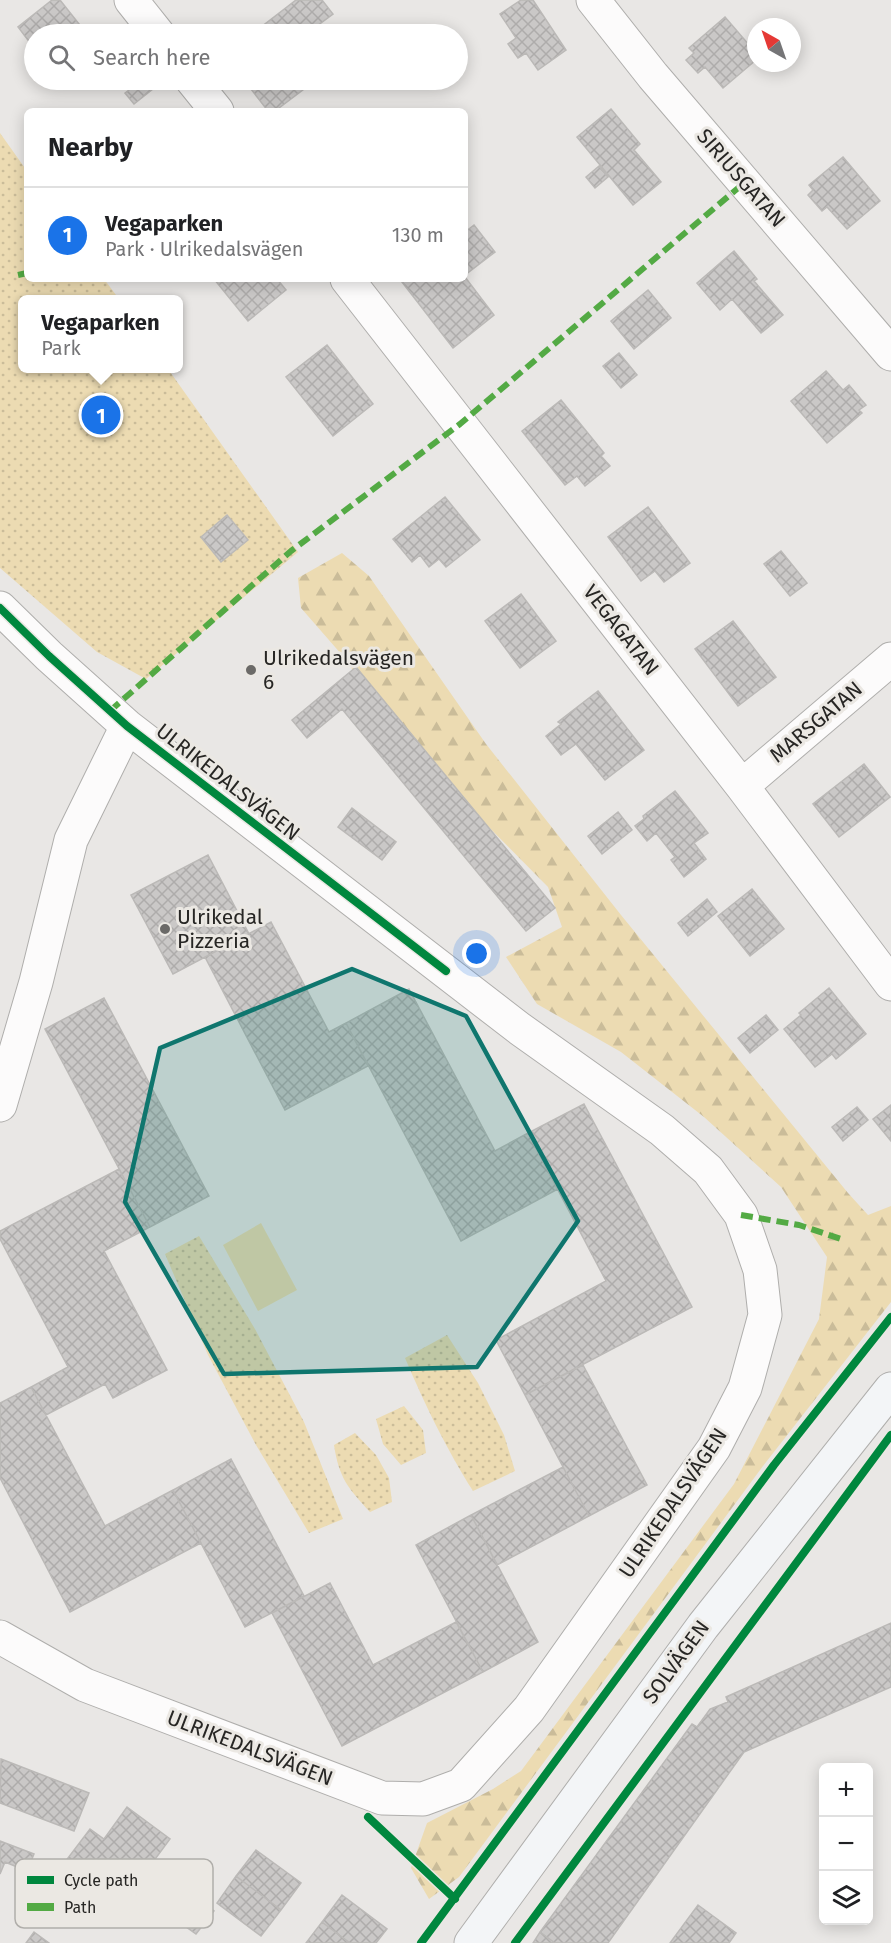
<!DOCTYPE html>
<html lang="en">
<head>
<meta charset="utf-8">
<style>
	:root { --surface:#fff; --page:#f6f6f6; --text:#202124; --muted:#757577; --line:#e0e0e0; --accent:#1a73e8 }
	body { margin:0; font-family:"Fira Sans",sans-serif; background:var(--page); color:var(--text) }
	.controls { position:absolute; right:18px; bottom:18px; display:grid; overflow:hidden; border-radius:9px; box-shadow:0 3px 15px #0003 }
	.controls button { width:54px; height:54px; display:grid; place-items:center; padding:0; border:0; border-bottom:2px solid var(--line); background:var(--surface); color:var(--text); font:30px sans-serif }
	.compass { position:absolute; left:747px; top:18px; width:54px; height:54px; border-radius:50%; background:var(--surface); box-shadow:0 3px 15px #0003; rotate:320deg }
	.you { position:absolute; left:477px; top:954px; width:21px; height:21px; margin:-15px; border:4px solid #fff; border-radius:50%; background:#1a73e8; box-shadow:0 0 0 9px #1a73e833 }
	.badge { display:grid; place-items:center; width:39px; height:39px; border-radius:50%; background:var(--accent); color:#fff; font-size:20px; font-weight:700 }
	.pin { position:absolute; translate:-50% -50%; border:3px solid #fff; box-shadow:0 2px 6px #0006 }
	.popup { position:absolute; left:18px; top:295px; width:165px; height:78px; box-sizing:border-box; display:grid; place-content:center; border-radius:9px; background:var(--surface); filter:drop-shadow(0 2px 4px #0005); font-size:20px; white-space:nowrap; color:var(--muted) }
	.popup b { font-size:22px; color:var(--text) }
	.popup::after { content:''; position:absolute; left:50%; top:100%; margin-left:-12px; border:12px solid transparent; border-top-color:var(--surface) }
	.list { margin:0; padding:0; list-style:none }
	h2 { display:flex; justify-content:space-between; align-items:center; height:78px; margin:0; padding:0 24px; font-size:26px }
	h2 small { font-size:20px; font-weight:400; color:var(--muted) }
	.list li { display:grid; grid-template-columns:39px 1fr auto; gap:18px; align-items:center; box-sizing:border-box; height:96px; padding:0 24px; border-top:2px solid var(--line) }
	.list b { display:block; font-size:22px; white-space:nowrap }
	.list p { margin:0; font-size:20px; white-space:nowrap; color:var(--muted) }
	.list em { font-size:20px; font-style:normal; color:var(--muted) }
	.icon { flex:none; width:33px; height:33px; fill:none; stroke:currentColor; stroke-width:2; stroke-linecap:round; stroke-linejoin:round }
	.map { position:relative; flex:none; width:891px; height:1943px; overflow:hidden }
	.search { position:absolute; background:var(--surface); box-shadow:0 3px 15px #0003; left:24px; top:24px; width:444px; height:66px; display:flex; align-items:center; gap:15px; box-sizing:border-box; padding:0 21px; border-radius:33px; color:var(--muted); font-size:22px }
	.panel { position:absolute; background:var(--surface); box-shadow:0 3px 15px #0003; left:24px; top:108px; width:444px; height:174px; border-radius:9px }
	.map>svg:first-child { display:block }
</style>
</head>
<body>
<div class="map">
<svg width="891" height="1943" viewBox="0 0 891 1943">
	<defs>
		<pattern id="forest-firs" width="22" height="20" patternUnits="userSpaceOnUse" patternTransform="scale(1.5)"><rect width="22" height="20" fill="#ecdbb2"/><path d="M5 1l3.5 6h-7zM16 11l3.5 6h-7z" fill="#cabc99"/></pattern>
		<pattern id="park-dots" width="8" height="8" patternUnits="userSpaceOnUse" patternTransform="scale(1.5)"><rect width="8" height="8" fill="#ecdbb2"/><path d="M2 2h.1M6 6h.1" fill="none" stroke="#cabc99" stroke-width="1.8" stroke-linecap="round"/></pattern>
		<pattern id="building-cross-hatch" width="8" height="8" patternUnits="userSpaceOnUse" patternTransform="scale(1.5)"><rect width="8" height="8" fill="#cac8c7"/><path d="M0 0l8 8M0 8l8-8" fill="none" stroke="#aeacab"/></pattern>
	</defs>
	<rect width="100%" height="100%" fill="#e9e7e5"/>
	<path fill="#ecdbb2" d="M 261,1223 L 297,1290 L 258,1311 L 223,1245 Z"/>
	<path fill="url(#forest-firs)" d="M 342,553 L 369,576 L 486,744 L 621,915 L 848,1193 L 868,1215 L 891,1206 L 891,1302 L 763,1466 L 459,1877 L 429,1899 L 411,1868 L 427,1823 L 493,1789 L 521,1771 L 734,1484 L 819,1319 L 827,1257 L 781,1187 L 704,1117 L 621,1052 L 537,1004 L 506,957 L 562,927 L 548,887 L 459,797 L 389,720 L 342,655 L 301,608 L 298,578 Z"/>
	<path fill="url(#park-dots)" d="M 0,133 L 27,171 L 27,279 L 104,279 L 119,299 L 23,300 L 23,368 L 168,369 L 298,552 L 146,679 L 97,652 L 0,568 Z
		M 199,1236 L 255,1329 L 304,1422 L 343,1519 L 309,1533 L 256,1445 L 208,1355 L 165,1254 Z
		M 447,1335 L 478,1383 L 504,1435 L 515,1471 L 473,1491 C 445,1446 426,1407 405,1358 Z
		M 404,1406 L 423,1430 L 426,1453 L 401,1465 L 383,1444 L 376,1419 Z
		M 355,1433 L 376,1455 L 389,1478 L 392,1502 L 370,1512 C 348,1488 339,1478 334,1445 Z"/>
	<path fill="url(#building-cross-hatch)" stroke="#bbb9b7" stroke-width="1.5" d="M 52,0 L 60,0 L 87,34 L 34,34 L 34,48 L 18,27 Z
		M 296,0 L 322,0 L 333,14 L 306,34 L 252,34 Z
		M 521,0 L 533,0 L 566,50 L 538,70 L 526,53 L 518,58 L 508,44 L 516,38 L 500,14 Z
		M 725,17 L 756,53 L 756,60 L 723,88 L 705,67 L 698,73 L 686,60 L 694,53 L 689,48 Z
		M 142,80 L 148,80 L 154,88 L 134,104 L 125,93 Z
		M 244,80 L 316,80 L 275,111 L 268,111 Z
		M 611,109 L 640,144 L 634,150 L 661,182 L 633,205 L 577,137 Z
		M 843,157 L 880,201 L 847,229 L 827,207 L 822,211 L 808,195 L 813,190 L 809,185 Z
		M 599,166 L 608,177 L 595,188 L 586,177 Z
		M 474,225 L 495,252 L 465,275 L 465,232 Z
		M 734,251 L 757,279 L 754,281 L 783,315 L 761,333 L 732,299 L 720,310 L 697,283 Z
		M 465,277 L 494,315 L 453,348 L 402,282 L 405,279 L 465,279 Z
		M 214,279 L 277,279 L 286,290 L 248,321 Z
		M 648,290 L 671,318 L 634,349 L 611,321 Z
		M 327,345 L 373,404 L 333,436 L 286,377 Z
		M 619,353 L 637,375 L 621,388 L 603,366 Z
		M 826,371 L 843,390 L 849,385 L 866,405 L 859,410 L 862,413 L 827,443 L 791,401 Z
		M 561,400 L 604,453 L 601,456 L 610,466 L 585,486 L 577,476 L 565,485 L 522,431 Z
		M 445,497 L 480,540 L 446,567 L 439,559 L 429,567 L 420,555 L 412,562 L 393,539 Z
		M 648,507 L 690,563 L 664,582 L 655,571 L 641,581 L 608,537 Z
		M 227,515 L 248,540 L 221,562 L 201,537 Z
		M 781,551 L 807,583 L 790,596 L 764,564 Z
		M 521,594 L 556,641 L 520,668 L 485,621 Z
		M 733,621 L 776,677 L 738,706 L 695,649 Z
		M 356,667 L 555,908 L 526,931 L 342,709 L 307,738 L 292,720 Z
		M 598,691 L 644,750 L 605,780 L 576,744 L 561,755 L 546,736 L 561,724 L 558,722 Z
		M 864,764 L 890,797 L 839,837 L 813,804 Z
		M 675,791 L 708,833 L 694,843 L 706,859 L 684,877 L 671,860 L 675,857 L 656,833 L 647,841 L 635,826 L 644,819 L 643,816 Z
		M 352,808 L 396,842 L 382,860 L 338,827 Z
		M 618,812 L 632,830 L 602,854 L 588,836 Z
		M 208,855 L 249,934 L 173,974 L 131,895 Z
		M 752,889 L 784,929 L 750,956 L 718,916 Z
		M 707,899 L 717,912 L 688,936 L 678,923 Z
		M 271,922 L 329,1032 L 346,1023 L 368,1066 L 285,1110 L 205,957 Z
		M 829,988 L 866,1034 L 836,1059 L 832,1054 L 815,1067 L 784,1029 L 801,1015 L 799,1013 Z
		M 409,989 L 495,1151 L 528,1133 L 558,1189 L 461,1241 L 346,1023 Z
		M 104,998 L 209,1196 L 150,1227 L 45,1029 Z
		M 766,1015 L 778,1030 L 750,1053 L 738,1038 Z
		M 584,1104 L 692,1307 L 525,1395 L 496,1340 L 606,1281 L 528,1133 Z
		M 891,1105 L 891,1141 L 873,1119 Z
		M 857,1107 L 868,1120 L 843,1141 L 832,1127 Z
		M 119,1169 L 150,1227 L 104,1251 L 167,1370 L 113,1398 L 105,1384 L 46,1415 L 31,1387 L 68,1367 L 0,1239 L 0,1231 Z
		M 583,1365 L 647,1485 L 589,1516 L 525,1395 Z
		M 31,1387 L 105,1526 L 173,1490 L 201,1543 L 70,1612 L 0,1478 L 0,1403 Z
		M 231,1459 L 304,1596 L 245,1627 L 173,1490 Z
		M 563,1467 L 589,1516 L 497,1565 L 471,1515 Z
		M 471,1515 L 538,1642 L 483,1672 L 416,1545 Z
		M 330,1583 L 373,1665 L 456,1622 L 483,1672 L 342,1746 L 272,1613 Z
		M 891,1623 L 891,1687 L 744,1752 L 608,1943 L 555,1943 L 540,1932 L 692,1724 L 697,1727 L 710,1709 L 728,1702 L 726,1697 Z
		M 1,1759 L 89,1793 L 74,1831 L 0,1803 Z
		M 127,1807 L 170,1839 L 116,1912 L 74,1880 L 67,1890 L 52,1879 L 90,1829 L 104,1839 Z
		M 0,1841 L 34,1854 L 27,1871 L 5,1862 L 0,1874 Z
		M 256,1850 L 301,1883 L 281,1910 L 236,1876 Z
		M 236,1876 L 281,1910 L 261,1936 L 217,1903 Z
		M 193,1895 L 214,1911 L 196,1934 L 175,1919 Z
		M 342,1895 L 387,1929 L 376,1943 L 350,1943 L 322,1922 Z
		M 698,1905 L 736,1933 L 729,1943 L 670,1943 Z
		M 322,1922 L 350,1943 L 306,1943 Z
		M 34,1932 L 49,1943 L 26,1943 Z
		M 540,1932 L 555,1943 L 533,1943 Z"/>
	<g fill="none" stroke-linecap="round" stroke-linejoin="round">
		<g stroke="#afaeac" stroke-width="35">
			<path id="street" d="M 131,0 L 158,34
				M 593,0 L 653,76 L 891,354
				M 192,80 L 217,111
				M 347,279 L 742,786 L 891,984
				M 0,608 L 49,656 L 127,726 L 520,1029 L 662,1130 L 708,1170 L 741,1215 L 760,1270 L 765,1315 L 745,1388 L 714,1448 L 529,1709 L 461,1785 L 423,1799 L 382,1798 L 85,1685 L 0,1637
				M 742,786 L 891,659
				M 0,1105 L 36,982 L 71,840 L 127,726"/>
		</g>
		<g stroke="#afaeac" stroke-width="35">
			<path id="secondary" d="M 471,1943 L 703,1626 L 891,1389"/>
		</g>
		<use href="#street" stroke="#fcfbfb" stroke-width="33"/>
		<use href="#secondary" stroke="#f3f5f7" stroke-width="33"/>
		<path stroke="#53aa44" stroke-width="6" stroke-dasharray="12 6" stroke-linecap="butt" d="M 18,275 L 27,273
			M 110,711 L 291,551 L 460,424 L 744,183
			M 741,1215 L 799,1225 L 844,1240"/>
		<g stroke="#ebe8e3" stroke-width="11">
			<path id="cycleway" d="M 0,608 L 49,656 L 127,726 L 446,971
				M 368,1817 L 455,1899
				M 421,1943 L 774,1465 L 891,1317
				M 515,1943 L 891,1435"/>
		</g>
		<use href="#cycleway" stroke="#00873e" stroke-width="8"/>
	</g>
	<path fill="#0f766e" fill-opacity="0.2" stroke="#0f766e" stroke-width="4.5" stroke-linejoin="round" d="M 352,969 L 466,1016 L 578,1221 L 477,1367 L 224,1374 L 125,1202 L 160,1048 Z"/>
	<g fill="#6b6a68" stroke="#ebe8e3" stroke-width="2">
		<circle cx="251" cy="670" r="6"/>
		<circle cx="165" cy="929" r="6"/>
	</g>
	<g text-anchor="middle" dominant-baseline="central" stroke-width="6" stroke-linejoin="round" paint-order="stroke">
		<g font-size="21" fill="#272624" stroke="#ebe8e3">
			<text transform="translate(741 178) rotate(49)">SIRIUSGATAN</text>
			<text transform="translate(621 630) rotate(52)">VEGAGATAN</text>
			<text transform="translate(816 722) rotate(-40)">MARSGATAN</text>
			<text transform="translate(228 782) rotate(38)">ULRIKEDALSVÄGEN</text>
			<text transform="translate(673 1503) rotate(-56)">ULRIKEDALSVÄGEN</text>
			<text transform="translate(676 1662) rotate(-54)">SOLVÄGEN</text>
			<text transform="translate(250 1748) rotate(21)">ULRIKEDALSVÄGEN</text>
		</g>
		<g font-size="21" fill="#272624" stroke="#ebe8e3" text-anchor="start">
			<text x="263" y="658">Ulrikedalsvägen<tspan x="263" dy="24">6</tspan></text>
			<text x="177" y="917">Ulrikedal<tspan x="177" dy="24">Pizzeria</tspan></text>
		</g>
	</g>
	<rect x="15" y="1859" width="198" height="69" rx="9" fill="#ebe8e3" stroke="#b0aeaa" stroke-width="1.5"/>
	<rect x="27" y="1876" width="27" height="8" fill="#00873e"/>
	<rect x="27" y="1903" width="27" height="8" fill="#53aa44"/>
	<g font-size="16" fill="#272624">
		<text x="64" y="1886">Cycle path</text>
		<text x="64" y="1913">Path</text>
	</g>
</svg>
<div class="controls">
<button>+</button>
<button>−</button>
<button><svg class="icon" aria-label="layers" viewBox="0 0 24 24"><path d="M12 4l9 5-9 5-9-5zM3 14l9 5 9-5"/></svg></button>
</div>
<svg class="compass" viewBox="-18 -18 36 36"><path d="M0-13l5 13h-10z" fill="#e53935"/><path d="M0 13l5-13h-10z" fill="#757577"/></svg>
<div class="you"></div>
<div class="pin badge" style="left:101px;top:415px">1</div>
<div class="popup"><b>Vegaparken</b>Park</div>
<div class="search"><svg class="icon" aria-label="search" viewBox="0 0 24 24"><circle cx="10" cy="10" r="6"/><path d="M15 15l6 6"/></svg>Search here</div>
<section class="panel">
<h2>Nearby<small></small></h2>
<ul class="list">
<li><span class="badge">1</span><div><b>Vegaparken</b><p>Park · Ulrikedalsvägen</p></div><em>130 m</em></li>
</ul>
</section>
</div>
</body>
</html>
